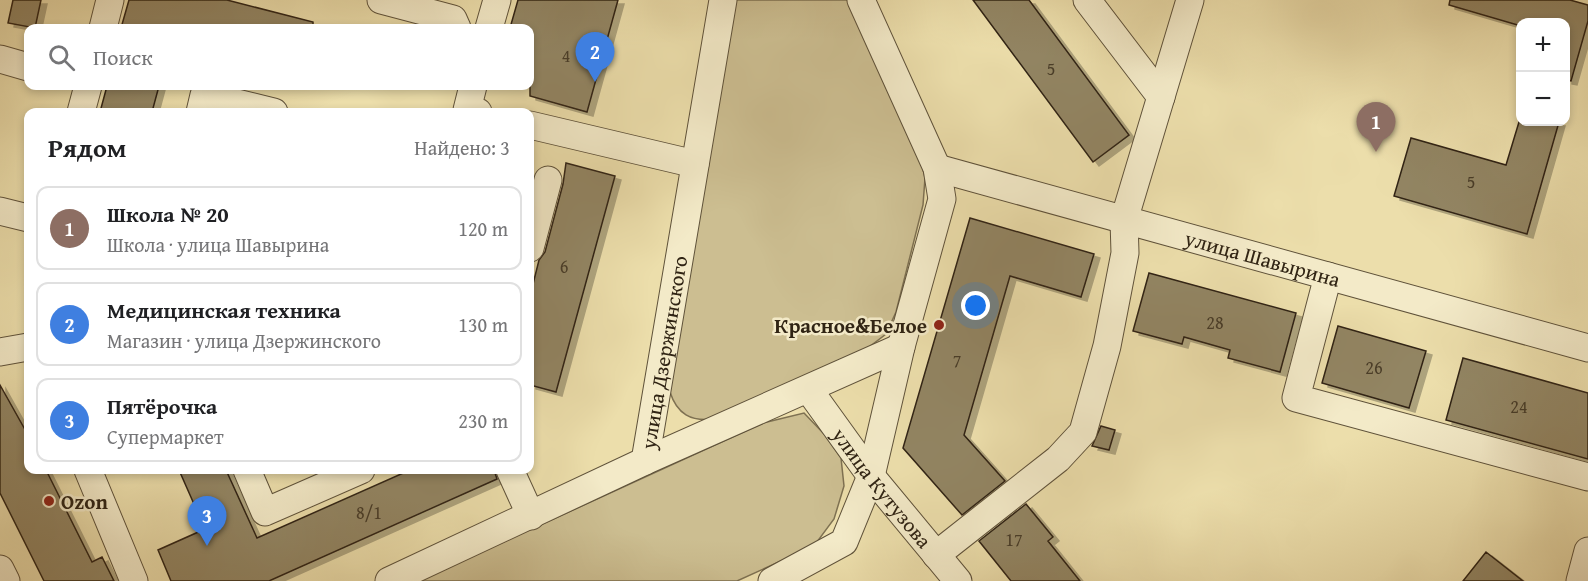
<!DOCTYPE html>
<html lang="ru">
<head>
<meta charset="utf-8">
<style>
	:root { --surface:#fff; --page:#f6f6f6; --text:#202124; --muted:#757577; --line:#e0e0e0; --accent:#111827 }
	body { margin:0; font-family:"Gentium Book Plus",serif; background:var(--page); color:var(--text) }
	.controls { position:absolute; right:18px; top:18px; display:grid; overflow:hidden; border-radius:12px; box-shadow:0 3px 9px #0003 }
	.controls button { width:54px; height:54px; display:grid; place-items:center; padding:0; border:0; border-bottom:2px solid var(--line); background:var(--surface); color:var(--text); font:30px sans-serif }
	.you { position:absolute; left:976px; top:306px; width:21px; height:21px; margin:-15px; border:4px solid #fff; border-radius:50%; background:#1a73e8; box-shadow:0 0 0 9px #1a73e833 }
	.badge { display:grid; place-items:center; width:39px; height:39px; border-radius:50%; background:var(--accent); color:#fff; font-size:20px; font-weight:700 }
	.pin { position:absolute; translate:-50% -50px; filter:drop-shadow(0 2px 3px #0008) }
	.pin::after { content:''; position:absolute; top:32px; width:21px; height:18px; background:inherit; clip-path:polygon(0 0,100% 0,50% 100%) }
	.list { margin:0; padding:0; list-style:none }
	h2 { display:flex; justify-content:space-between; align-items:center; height:78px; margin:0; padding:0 24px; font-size:26px }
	h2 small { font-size:20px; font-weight:400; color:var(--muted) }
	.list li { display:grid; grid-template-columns:39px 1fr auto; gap:18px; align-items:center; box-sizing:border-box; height:84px; margin:0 12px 12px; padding:0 12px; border:2px solid var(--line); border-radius:12px }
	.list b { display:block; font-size:22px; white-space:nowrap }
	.list p { margin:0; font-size:20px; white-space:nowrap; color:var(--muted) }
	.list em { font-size:20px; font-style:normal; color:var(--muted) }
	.icon { flex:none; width:33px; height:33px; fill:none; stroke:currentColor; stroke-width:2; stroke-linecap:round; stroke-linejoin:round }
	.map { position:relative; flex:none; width:1588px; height:581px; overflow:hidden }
	.search { position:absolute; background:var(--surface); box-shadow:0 3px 9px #0003; left:24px; top:24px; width:510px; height:66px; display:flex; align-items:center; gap:15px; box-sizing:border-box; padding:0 21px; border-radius:12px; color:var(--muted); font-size:22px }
	.panel { position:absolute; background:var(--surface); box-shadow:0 3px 9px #0003; left:24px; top:108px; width:510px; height:366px; border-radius:12px }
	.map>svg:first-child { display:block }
</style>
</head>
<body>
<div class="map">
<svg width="1588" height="581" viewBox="0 0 1588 581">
	<defs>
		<filter id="shadow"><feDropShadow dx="6" dy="4" stdDeviation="0" flood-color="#0004"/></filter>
	</defs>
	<rect width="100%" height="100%" fill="#ecdeab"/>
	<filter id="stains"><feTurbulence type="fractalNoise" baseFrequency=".00333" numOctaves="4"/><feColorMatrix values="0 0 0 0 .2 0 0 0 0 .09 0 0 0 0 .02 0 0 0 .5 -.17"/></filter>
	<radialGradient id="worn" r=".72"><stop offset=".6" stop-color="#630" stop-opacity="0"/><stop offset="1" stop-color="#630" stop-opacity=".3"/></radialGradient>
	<path fill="#ccbe91" stroke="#7e7152" stroke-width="1.5" d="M 734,0 L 847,0 L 921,160 L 925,178 L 923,205 L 896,312 L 886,334 L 869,347 L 714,419 C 691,422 677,414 670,392 Z
		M 804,413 L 825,435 L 841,458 L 844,486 L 834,519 L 814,546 L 737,581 L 418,581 L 763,423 Z"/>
	<path fill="#928563" stroke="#302414" stroke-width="1.5" filter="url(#shadow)" d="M 13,0 L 41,0 L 35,28 L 8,23 Z
		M 129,0 L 227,0 L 313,22 L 313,28 L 121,28 Z
		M 518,0 L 618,0 L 587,112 L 530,96 L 530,28 L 510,28 Z
		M 973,0 L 1029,0 L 1129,135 L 1093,162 Z
		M 1450,0 L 1570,0 L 1588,5 L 1588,21 L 1571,81 L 1566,80 L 1566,22 L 1521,22 L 1521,26 L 1449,5 Z
		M 107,86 L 159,86 L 152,112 L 100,112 Z
		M 1519,122 L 1559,122 L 1527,234 L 1394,196 L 1411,138 L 1506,165 Z
		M 566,163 L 615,176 L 556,392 L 530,385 L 530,296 L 539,260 L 545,252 L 563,184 Z
		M 970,218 L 1094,254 L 1081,297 L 1010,276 L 964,435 L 1005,481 L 962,515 L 903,448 Z
		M 1149,273 L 1296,313 L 1280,372 L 1228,358 L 1230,350 L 1184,337 L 1182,344 L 1133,331 Z
		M 1338,326 L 1426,351 L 1409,408 L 1322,383 Z
		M 1463,358 L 1588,393 L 1588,459 L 1446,420 Z
		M 0,385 L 28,435 L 28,470 L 46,470 L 92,562 L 102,557 L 114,581 L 44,581 L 0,493 Z
		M 1101,426 L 1115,430 L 1109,450 L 1092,446 Z
		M 179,470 L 226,470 L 257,538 L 410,470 L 494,470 L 497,479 L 269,581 L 171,581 L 158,550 L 205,529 Z
		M 1026,504 L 1053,537 L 1048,541 L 1080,581 L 1011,581 L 979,541 Z
		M 1486,552 L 1523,581 L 1463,581 Z"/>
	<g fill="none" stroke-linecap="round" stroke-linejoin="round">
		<g stroke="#5f523a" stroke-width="29">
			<g id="minor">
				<path d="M 381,0 L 453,19 L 457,28"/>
				<path d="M 1087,0 L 1161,97"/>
				<path d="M 103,28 L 110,0"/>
				<path d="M 489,28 L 497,0"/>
				<path d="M 0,59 L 28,67"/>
				<path d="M 473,86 L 467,110 L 478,112"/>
				<path d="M 81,112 L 88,86"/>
				<path d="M 200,112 L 204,95 L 274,112"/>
				<path d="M 530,125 L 695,164"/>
				<path id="s1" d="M 937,168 L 1588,348"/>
				<path d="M 0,211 L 28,218"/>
				<path d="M 530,248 L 548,180"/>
				<path d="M 1328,276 L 1296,398 L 1588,477"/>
				<path d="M 0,352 L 28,347"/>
				<path id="s2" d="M 809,390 L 871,476 L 958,581"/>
				<path d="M 645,461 L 901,347"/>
				<path d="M 88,470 L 134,581"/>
				<path d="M 247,470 L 265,512 L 361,470"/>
				<path d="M 510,470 L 531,516"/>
				<path d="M 936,555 L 1058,459 L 1083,432 L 1107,346 L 1125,253 L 1124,220 L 1190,0"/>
				<path d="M 0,569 L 6,581"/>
				<path id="s3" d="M 389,581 L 645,461 L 723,0"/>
				<path d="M 772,581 L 844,542 L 871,476 L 901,347 L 942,199 L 937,168 L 861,0"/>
				<path d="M 1580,581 L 1588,551"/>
			</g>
		</g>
		<use href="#minor" stroke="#f3eac8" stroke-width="27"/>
	</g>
	<g fill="#8f2418" stroke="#f3eac8" stroke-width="2">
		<circle cx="939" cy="325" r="6"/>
		<circle cx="49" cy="501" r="6"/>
	</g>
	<g text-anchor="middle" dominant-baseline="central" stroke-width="5" stroke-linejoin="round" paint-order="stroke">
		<g font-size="18" fill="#483c28">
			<text x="566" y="55">4</text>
			<text x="1051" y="68">5</text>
			<text x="1471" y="181">5</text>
			<text x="564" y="266">6</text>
			<text x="1215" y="322">28</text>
			<text x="957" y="360">7</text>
			<text x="1374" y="367">26</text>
			<text x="1519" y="406">24</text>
			<text x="369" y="512">8/1</text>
			<text x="1014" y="539">17</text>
		</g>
		<g font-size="21" fill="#302414" stroke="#f3eac8">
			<text stroke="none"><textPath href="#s1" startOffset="338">улица Шавырина</textPath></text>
			<text stroke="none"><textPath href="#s3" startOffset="393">улица Дзержинского</textPath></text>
			<text stroke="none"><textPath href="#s2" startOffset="122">улица Кутузова</textPath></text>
		</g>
		<g font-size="21" font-weight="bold" fill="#302414" stroke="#f3eac8" text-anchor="end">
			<text x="927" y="325">Красное&amp;Белое</text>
			<text x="61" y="501" text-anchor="start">Ozon</text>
		</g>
	</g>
	<rect width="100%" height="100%" filter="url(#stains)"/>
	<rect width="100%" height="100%" fill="url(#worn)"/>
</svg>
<div class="controls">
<button>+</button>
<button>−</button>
</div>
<div class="you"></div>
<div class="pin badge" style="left:1376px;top:152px;background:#8d6e63">1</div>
<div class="pin badge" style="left:595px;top:82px;background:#3f7fe0">2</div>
<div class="pin badge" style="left:207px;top:546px;background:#3f7fe0">3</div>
<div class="search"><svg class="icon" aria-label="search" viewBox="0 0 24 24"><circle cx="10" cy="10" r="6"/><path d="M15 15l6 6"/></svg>Поиск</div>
<section class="panel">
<h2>Рядом<small>Найдено: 3</small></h2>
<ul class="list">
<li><span class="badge" style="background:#8d6e63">1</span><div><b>Школа № 20</b><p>Школа · улица Шавырина</p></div><em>120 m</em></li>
<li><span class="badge" style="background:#3f7fe0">2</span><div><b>Медицинская техника</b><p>Магазин · улица Дзержинского</p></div><em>130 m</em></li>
<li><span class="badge" style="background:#3f7fe0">3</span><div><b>Пятёрочка</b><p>Супермаркет</p></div><em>230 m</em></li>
</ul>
</section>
</div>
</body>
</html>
